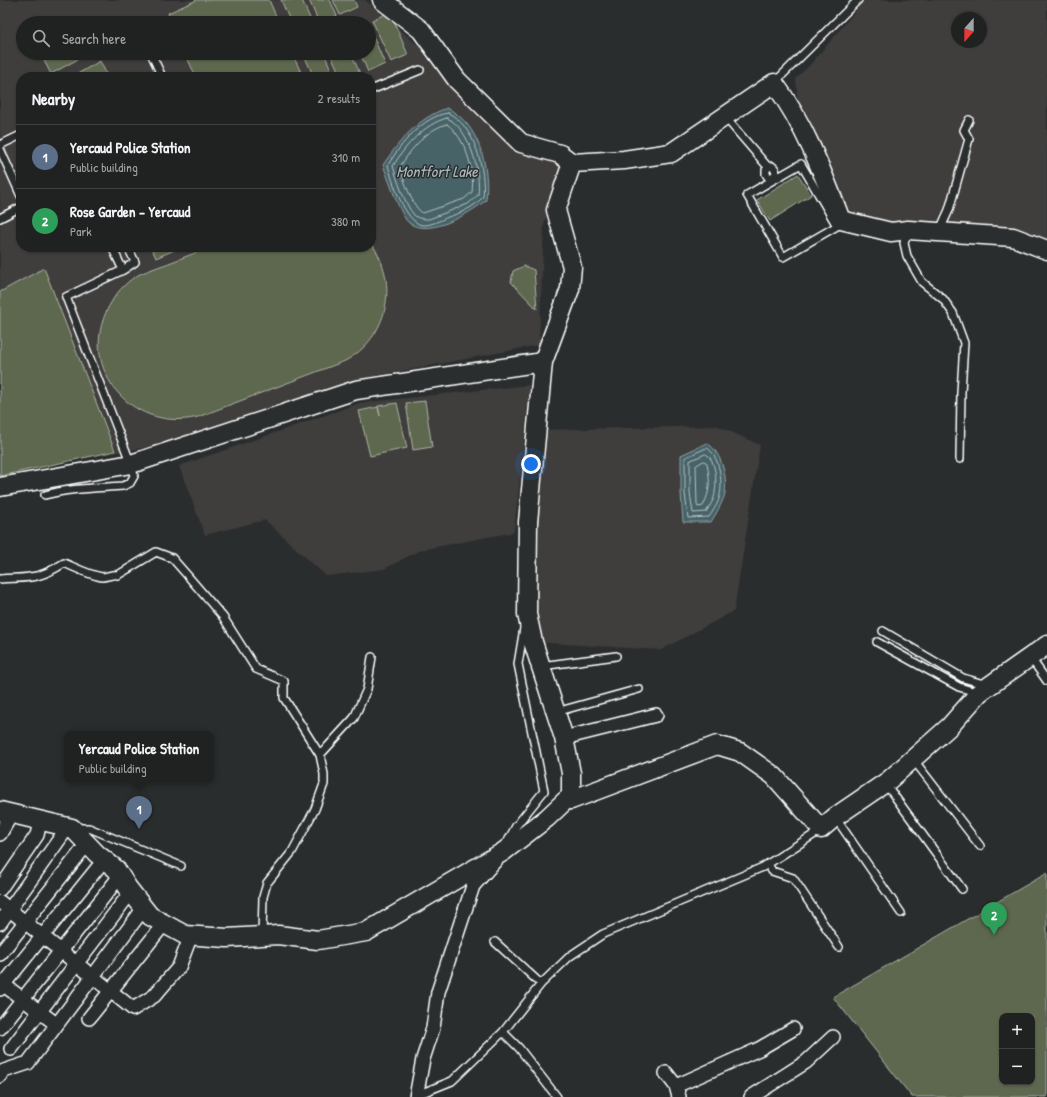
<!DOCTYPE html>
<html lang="en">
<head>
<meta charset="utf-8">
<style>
	:root { --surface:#202222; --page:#282a2a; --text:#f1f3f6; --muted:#a2a4a5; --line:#3d3f40; --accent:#b45309 }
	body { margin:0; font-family:"Patrick Hand",sans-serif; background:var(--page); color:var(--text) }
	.controls { position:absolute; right:12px; bottom:12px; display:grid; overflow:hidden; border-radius:8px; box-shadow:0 1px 3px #0004 }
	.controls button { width:36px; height:36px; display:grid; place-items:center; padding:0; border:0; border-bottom:1px solid var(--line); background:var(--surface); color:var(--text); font:20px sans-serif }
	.compass { position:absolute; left:951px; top:12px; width:36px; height:36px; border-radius:50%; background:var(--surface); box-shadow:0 1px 3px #0004; rotate:201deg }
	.you { position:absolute; left:531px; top:464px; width:14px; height:14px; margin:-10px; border:3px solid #fff; border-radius:50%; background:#1a73e8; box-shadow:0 0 0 6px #1a73e833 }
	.badge { display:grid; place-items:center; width:26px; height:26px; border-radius:50%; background:var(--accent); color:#fff; font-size:13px; font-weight:700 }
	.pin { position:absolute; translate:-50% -33px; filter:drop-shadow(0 1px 2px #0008) }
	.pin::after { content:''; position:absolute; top:21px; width:14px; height:12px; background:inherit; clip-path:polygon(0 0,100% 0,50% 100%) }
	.popup { position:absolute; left:64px; top:731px; width:150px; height:52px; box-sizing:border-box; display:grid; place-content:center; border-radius:8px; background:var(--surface); filter:drop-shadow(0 1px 3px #0005); font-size:13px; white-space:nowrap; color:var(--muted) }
	.popup b { font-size:15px; color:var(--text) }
	.popup::after { content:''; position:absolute; left:50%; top:100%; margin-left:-8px; border:8px solid transparent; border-top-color:var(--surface) }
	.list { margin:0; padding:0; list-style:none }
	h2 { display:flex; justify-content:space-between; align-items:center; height:52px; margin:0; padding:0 16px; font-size:17px }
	h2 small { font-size:13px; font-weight:400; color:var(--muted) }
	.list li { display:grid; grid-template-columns:26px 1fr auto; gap:12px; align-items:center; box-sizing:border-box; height:64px; padding:0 16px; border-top:1px solid var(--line) }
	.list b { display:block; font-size:15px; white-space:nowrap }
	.list p { margin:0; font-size:13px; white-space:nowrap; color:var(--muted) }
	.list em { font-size:13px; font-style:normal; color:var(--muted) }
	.icon { flex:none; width:22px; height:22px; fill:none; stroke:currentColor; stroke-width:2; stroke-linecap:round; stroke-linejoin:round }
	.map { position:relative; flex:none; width:1047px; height:1097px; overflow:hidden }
	.search { position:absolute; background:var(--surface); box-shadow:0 1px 3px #0004; left:16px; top:16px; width:360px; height:44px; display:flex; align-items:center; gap:10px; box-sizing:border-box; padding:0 14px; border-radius:22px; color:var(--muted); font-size:15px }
	.panel { position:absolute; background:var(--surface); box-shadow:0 1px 3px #0004; left:16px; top:72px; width:360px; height:180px; border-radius:16px }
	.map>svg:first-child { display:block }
</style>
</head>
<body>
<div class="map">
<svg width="1047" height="1097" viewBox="0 0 1047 1097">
	<rect width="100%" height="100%" fill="#2a2d2e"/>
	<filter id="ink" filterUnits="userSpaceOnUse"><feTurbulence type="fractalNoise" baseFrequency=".025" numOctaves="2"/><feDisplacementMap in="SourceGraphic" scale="8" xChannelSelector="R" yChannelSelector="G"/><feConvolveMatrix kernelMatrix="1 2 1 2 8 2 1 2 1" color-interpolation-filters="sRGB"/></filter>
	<g filter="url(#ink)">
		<path fill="#403d3c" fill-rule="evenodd" d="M 0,0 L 365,0 L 564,170 L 544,224 L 539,345 L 376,376 L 160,445 L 0,472 ZM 23,23 L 369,23 L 369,53 L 23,53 ZM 21,77 L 371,77 L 371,247 L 21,247 Z
			M 865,0 L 1047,0 L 1047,240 L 1017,229 L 891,225 L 869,219 L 848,209 L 836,191 L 798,104 L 796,78 L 810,65 ZM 957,18 L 981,18 L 981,42 L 957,42 Z
			M 530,385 L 514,532 L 420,550 L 384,569 L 326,576 L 265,520 L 205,535 L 179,466 L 360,403 Z
			M 718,426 L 760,445 L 734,611 L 661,650 L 533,642 L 537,430 Z"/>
		<path fill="#5d684f" stroke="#aeb4a7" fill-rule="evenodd" d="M 197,0 L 269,0 L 279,23 L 172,23 L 168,13 Z
			M 281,0 L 302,0 L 312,23 L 291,23 Z
			M 309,0 L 330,0 L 337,16 L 319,23 Z
			M 333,0 L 354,0 L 357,7 L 340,15 Z
			M 390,12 L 408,55 L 391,62 L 372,20 Z
			M 369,27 L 385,64 L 368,72 L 360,53 L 369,53 Z
			M 40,53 L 89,53 L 51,74 Z
			M 185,53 L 292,53 L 303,77 L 196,77 Z
			M 303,53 L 324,53 L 334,77 L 314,77 Z
			M 330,53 L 351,53 L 361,76 L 341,77 Z
			M 100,61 L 108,77 L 72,77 Z
			M 798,174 L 811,195 L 770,221 L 757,200 Z
			M 371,243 C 400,283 388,338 345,361 L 198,417 C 129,434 73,363 112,301 C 118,291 128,280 140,274 C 151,269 164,265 177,260 C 188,256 199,251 210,247 C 224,244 242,247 256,247 C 294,247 333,247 371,247 Z
			M 151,247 L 178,247 L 179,248 L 156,258 Z
			M 524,266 L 534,270 L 537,309 L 511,282 L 513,271 Z
			M 44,268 L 115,451 L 0,476 L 0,292 Z
			M 425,401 L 432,447 L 413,450 L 406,403 Z
			M 397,403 L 407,448 L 370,456 L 359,411 L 378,407 L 380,416 L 378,406 Z
			M 1047,873 L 1047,1097 L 912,1097 L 833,997 ZM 1002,1016 L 1032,1016 L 1032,1082 L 1002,1082 Z"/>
		<path fill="#466368" stroke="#90a1a4" d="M 447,108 C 479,123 490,168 486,200 C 471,213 429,238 409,223 C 400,216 388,177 383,165 C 400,140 418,118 447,108 Z
			M 707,443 C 722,452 729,481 724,497 C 721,505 716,514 711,522 L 683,522 L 681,493 L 681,455 Z"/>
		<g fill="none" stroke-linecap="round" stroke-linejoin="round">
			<path stroke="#b5c1c3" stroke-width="1" d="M 448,113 C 475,125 486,171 483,197 C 473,208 461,213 448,217 C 441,220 430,226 422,225 C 405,222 392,181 388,165 C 400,145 423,116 448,113 Z
				M 447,118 C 470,128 481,173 478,195 L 468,204 L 429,219 C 424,219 418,219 414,215 C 405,205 397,179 393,166 C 405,146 424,124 447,118 Z
				M 447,124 C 465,137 475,170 472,192 L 464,199 L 423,213 C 413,209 403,178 400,167 C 410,150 427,129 447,124 Z
				M 707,448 C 719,454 723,482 720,495 C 719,502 713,511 709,517 L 688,518 L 685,493 L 685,458 Z
				M 706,454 C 716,459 717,482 715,492 C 715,499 709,507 706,512 L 693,513 L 690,493 L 690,461 Z
				M 704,461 L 707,463 C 710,481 711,490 703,506 L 698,507 L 697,505 L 696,466 Z"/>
			<g stroke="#fff" stroke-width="10">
				<path id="lane" d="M 151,53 L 162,77
					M 774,83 L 858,0
					M 371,90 L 420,70
					M 725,117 L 768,167 L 772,166 L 775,169 L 776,173 L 773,177 L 768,177 L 766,174 L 766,170 L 768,167
					M 0,145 L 21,135
					M 0,149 L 21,196
					M 801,164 L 837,226 L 783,257 L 747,195 Z
					M 0,218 L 21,207
					M 907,232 L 904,243 L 907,256 L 922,282 L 943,299 L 953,313 L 964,343 L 961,392 L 960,459
					M 939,232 L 949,210 L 969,139 L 964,130 L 969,120
					M 123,270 L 135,262 L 128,247
					M 45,495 C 70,488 97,488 123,486 L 130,483 L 134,476 L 131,464 L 66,297 L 123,270 L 112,247
					M 0,579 C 30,577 38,580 64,563 C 76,568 89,575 102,577 C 107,577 112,574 118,575 L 156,552 L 172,558 L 187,575 L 223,617 L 256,669 L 284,681 L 284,698 L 320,755 L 324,774 L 324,784 L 315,809 L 292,852 L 267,883 L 263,897 L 262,936
					M 883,631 L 963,678 L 987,685
					M 877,642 L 959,687 L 979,693
					M 1030,657 L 1047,681
					M 541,666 L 616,656
					M 556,712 L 639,689
					M 320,755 L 354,718 L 367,689 L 372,657
					M 913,759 L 980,846
					M 885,783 L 962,889
					M 835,817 L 901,913
					M 77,828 L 89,828 L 181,866
					M 508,841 L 516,826 L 544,791 L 518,664 L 524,628
					M 768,864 L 772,871 L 793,878 L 839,947
					M 495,942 L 541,984
					M 503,1032 L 519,1048 L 557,1097
					M 417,1095 L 452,1081 L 503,1032 L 541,984 L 570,956 L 603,934 L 763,867 L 821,830"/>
			</g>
			<g stroke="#fff" stroke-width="16">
				<path id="street" d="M 564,738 L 656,715
					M 0,834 L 11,815
					M 0,889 L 37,835 L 40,822
					M 0,902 L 133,1009 L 154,996 L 179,967 L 191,935
					M 0,923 L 68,827
					M 0,954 L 87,844
					M 0,982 L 56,1024
					M 0,989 L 104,860
					M 89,1018 L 164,924
					M 0,1028 L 120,876
					M 11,1049 L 131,892
					M 666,1073 L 676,1086 L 679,1097
					M 0,1076 L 4,1071 L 28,1063 L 144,908
					M 676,1086 L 759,1049 L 793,1029
					M 416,1097 L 423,1059 L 433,1028 L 438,992 L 464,913 L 473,886 L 496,860
					M 751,1097 L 806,1062 L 833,1037"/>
			</g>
			<g stroke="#fff" stroke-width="21">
				<path id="secondary" d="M 382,0 L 421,30 L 457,80 L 521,143 L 560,154 L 572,163 L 624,160 L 671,153 L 774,83 C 804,123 823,173 841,220 L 891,232 L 908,230 L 1013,237 L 1047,250
					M 0,487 L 131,464 L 356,390 L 543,362
					M 571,800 L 571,773 L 564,738 L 533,642 L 527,614 L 528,522 L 543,362 L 570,289 L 572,267 L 556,210 L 572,163
					M 0,811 L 72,828 L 97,854 L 116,869 L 128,888 L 150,916 L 185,935 L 227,938 L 278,935 L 318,940 L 366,932 L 503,852 L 547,818 L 566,800 L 571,800 L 717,745 L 740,752 L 774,776 L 821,829 L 835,817 L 888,781 L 950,726 L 979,693 L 1047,645"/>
			</g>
			<use href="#lane" stroke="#2a2d2e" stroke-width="7"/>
			<use href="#street" stroke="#2a2d2e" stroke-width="13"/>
			<use href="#secondary" stroke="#2a2d2e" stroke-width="18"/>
		</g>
	</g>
	<g text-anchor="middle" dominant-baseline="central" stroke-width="3" stroke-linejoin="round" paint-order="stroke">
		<g font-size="16" font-style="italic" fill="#acb9bb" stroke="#2a2d2e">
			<text x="437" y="171">Montfort Lake</text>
		</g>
	</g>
</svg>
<div class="controls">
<button>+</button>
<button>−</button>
</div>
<svg class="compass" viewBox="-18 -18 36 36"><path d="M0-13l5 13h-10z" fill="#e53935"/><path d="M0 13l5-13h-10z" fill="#a2a4a5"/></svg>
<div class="you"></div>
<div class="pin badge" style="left:139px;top:829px;background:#5c6f8a">1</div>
<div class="popup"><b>Yercaud Police Station</b>Public building</div>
<div class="pin badge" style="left:994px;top:935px;background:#2e9e5b">2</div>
<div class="search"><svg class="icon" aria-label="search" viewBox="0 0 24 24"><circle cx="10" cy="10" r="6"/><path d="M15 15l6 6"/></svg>Search here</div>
<section class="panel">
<h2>Nearby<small>2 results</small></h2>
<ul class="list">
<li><span class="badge" style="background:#5c6f8a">1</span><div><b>Yercaud Police Station</b><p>Public building</p></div><em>310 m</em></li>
<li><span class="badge" style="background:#2e9e5b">2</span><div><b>Rose Garden - Yercaud</b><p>Park</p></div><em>380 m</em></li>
</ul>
</section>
</div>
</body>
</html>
